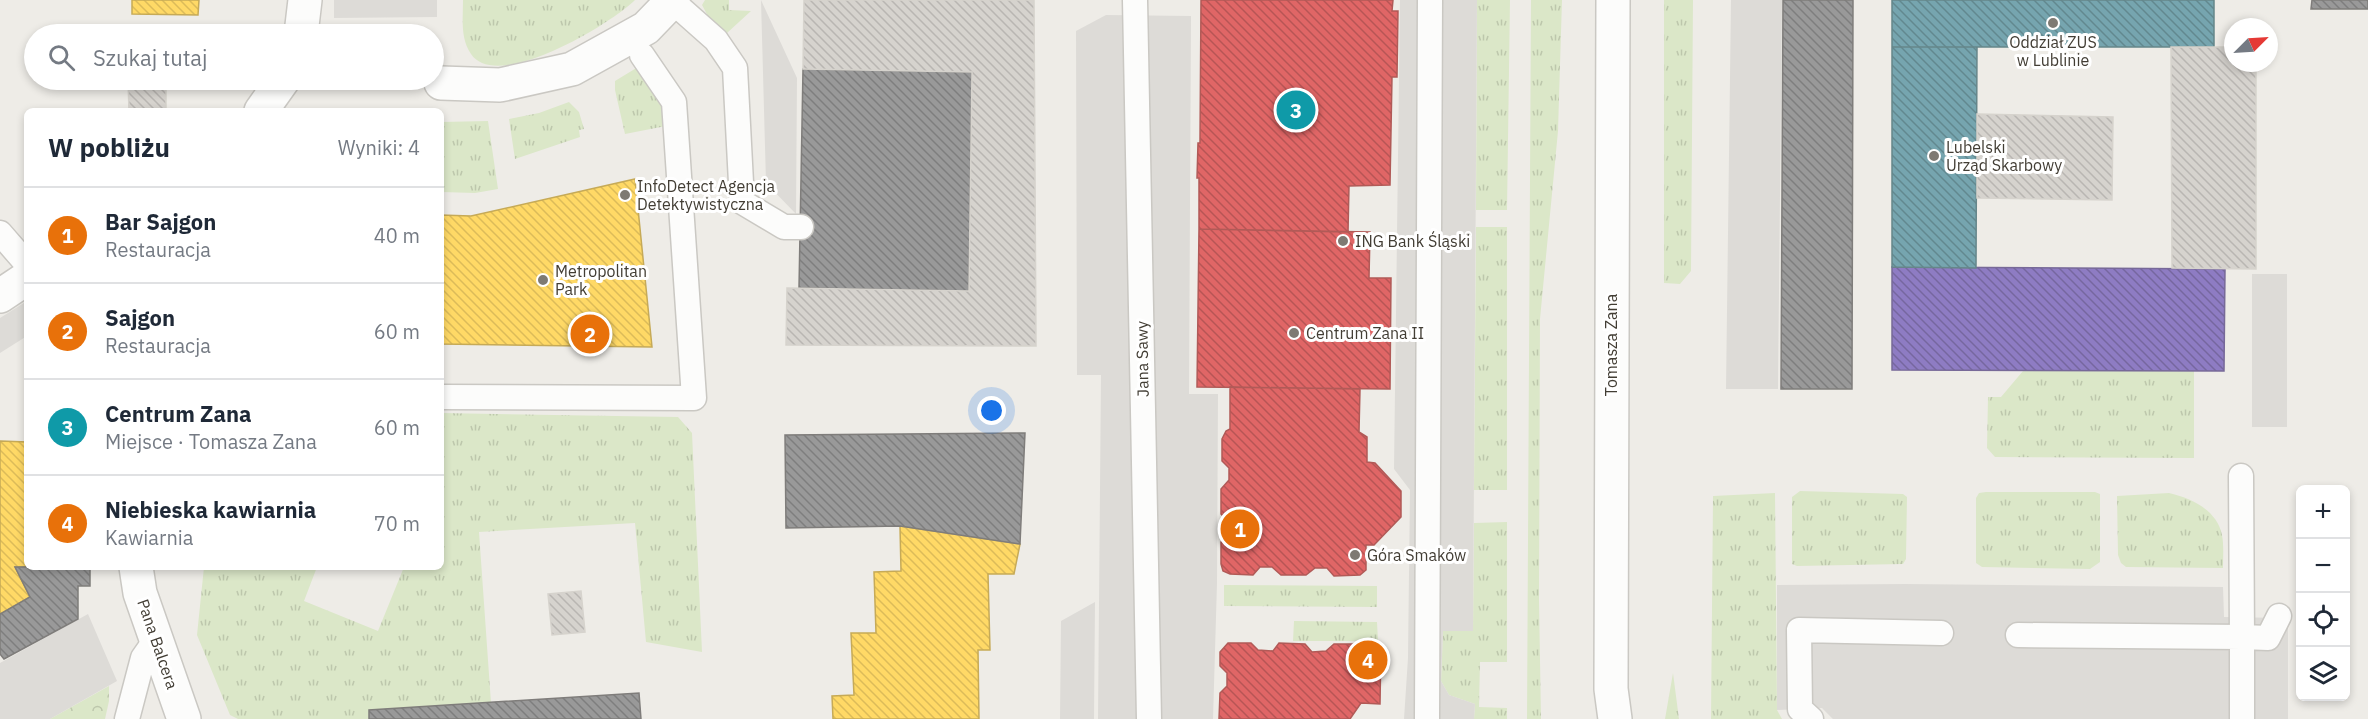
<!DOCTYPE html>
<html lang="pl">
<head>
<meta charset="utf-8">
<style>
	:root { --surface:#fff; --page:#f6f6f7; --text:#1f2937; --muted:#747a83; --line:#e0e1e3; --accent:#7c3aed }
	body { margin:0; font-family:"IBM Plex Sans",sans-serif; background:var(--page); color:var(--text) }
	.controls { position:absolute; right:18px; bottom:18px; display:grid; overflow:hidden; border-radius:9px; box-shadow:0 3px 9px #0003 }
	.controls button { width:54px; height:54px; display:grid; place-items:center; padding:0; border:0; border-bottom:2px solid var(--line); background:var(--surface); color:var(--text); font:30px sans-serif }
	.compass { position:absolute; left:2224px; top:18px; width:54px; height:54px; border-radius:50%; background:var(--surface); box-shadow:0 3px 9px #0003; rotate:66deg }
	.you { position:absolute; left:992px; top:411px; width:21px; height:21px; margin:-15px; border:4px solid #fff; border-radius:50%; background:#1a73e8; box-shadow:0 0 0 9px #1a73e833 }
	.badge { display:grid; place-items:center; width:39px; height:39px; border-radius:50%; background:var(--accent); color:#fff; font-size:20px; font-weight:700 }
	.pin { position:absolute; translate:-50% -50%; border:3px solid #fff; box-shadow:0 2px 6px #0006 }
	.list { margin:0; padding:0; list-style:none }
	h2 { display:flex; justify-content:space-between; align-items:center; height:78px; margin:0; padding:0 24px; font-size:26px }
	h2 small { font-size:20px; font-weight:400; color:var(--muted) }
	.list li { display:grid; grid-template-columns:39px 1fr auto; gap:18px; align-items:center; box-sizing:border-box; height:96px; padding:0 24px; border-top:2px solid var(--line) }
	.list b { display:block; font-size:22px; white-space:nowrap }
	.list p { margin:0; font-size:20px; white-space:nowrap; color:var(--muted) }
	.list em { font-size:20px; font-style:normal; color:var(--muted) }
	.icon { flex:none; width:33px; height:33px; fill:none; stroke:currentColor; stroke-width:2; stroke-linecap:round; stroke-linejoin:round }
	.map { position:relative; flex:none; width:2368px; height:719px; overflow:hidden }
	.search { position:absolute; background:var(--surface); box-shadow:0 3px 9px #0003; left:24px; top:24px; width:420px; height:66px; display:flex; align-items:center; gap:15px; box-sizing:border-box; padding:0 21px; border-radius:33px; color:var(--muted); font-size:22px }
	.panel { position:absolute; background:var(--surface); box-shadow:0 3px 9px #0003; left:24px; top:108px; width:420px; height:462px; border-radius:9px }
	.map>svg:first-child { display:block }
</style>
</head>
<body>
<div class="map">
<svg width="2368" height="719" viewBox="0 0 2368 719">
	<defs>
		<pattern id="grass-tufts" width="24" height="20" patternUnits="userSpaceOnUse" patternTransform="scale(1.5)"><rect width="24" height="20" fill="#dbe7c8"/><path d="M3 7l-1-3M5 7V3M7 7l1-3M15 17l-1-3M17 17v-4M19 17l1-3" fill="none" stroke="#bdc7ac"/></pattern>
		<pattern id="forest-crowns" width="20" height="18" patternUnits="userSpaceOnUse" patternTransform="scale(1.5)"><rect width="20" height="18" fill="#dbe7c8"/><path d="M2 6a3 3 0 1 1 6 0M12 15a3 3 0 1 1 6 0" fill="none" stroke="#bdc7ac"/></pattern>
		<pattern id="homes-back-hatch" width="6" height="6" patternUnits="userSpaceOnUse" patternTransform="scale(1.5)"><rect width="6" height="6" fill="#ffd966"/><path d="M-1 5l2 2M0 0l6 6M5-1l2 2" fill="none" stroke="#dcbb59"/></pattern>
		<pattern id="shops-back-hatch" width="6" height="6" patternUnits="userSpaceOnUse" patternTransform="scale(1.5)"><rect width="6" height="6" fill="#e06666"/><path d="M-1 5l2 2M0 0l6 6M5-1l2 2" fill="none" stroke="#b75555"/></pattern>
		<pattern id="offices-back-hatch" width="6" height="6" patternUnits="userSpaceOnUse" patternTransform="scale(1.5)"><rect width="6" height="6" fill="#8e7cc3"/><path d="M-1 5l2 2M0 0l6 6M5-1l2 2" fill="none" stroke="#76679f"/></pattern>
		<pattern id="public-back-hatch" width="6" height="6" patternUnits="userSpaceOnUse" patternTransform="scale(1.5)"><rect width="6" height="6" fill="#76a5af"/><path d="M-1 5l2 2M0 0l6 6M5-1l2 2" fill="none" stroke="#62888f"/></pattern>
		<pattern id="industry-back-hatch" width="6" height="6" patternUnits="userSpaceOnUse" patternTransform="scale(1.5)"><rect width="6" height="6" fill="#999"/><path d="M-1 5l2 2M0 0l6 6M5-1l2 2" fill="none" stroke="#7e7e7e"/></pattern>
		<pattern id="building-back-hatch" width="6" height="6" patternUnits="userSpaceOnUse" patternTransform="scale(1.5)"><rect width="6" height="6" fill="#d6d3ce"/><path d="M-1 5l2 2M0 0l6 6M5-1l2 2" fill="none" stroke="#b9b6b2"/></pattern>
	</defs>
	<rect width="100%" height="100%" fill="#eeece7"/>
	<path fill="url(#grass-tufts)" d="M 463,0 L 635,0 C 611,24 497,93 471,54 C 460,38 463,18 463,0 Z
		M 705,0 L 729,0 L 729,10 L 751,11 L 727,33 L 709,18 L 702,5 Z
		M 1477,0 L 1510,0 L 1507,210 L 1476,210 Z
		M 1531,0 L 1562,0 L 1558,131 L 1540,319 L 1539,600 L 1541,719 L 1527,719 Z
		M 1664,0 L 1693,0 L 1691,271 L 1680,284 L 1664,283 Z
		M 638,67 L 658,93 L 666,126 L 625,134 L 615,90 L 615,81 Z
		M 569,102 L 579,112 L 584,129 L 579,130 L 580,137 L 515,159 L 509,119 L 539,113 Z
		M 488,121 L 498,189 L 475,193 L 441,192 L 441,122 Z
		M 1476,227 L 1507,227 L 1507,490 L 1474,490 Z
		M 2023,371 L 2194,371 L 2194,458 L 1995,457 L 1987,448 L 1988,397 L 2001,397 Z
		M 441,413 L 678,417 L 692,433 L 702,652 L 646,642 L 635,523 L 479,532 L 491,703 L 369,710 L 369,719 L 238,719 L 230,715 L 197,635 L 204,567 L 317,567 L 304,601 L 378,631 L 404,567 L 441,567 Z
		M 1800,491 L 1903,494 L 1907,497 L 1906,559 L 1903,564 L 1797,566 L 1792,564 L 1792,497 Z
		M 1986,492 L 2095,492 L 2100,494 L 2100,562 L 2090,569 L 1982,567 L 1976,563 L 1976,498 L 1979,493 Z
		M 1775,493 L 1777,710 L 1782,719 L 1711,719 L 1713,496 Z
		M 2169,493 C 2191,498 2217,510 2222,535 C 2224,545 2223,558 2223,568 L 2126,567 L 2121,563 L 2118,555 L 2117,496 Z
		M 1507,522 L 1507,662 L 1480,662 L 1479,707 L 1507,708 L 1507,719 L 1474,719 L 1475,704 L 1449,695 L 1441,681 L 1443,631 L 1473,630 L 1474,523 Z
		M 1224,585 L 1377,586 L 1377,607 L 1224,606 Z
		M 1294,621 L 1377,622 L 1378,641 L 1293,641 Z
		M 1673,673 L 1679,719 L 1665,719 Z"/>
	<path fill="url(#forest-crowns)" d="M 109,686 L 109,701 L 105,719 L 50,719 Z"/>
	<path fill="#dddbd7" d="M 334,0 L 437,0 L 437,17 L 334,18 Z
		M 761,0 L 797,78 L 796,214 L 766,183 Z
		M 1400,0 L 1477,0 L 1473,631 L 1443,631 L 1441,681 L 1449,695 L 1475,704 L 1474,719 L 1404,719 L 1408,658 L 1410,490 L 1394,469 Z
		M 1731,0 L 1782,0 L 1778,389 L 1726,389 Z
		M 1106,15 L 1191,16 L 1189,394 L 1218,394 L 1217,583 L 1213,719 L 1098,719 L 1101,375 L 1077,375 L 1076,31 Z
		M 2252,274 L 2287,274 L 2287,427 L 2252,427 Z
		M 27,301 L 27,336 L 0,353 L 0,318 Z
		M 1905,584 L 2223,587 L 2224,617 L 2284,618 L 2288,622 L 2288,719 L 1833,719 L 1822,708 L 1777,710 L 1777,585 Z
		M 1095,602 L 1094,719 L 1060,719 L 1061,621 Z
		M 88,614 L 117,681 L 50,719 L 0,719 L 0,663 Z"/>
	<path fill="url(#homes-back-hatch)" stroke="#c6aa57" stroke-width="1.5" d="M 132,0 L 199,0 L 198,15 L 132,14 Z
		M 635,179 L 652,347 L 441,344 L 441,215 L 471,216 Z
		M 0,441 L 27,442 L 27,567 L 48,567 L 15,567 L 30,597 L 0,614 Z
		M 900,526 L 1020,544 L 1014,574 L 988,574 L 990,650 L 978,650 L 979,719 L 833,719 L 832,696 L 854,695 L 851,633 L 876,633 L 874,572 L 901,571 Z"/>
	<path fill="url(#shops-back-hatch)" stroke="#b15a57" stroke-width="1.5" d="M 1201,0 L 1393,0 L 1392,11 L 1398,11 L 1397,77 L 1392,77 L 1390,185 L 1349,186 L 1348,232 L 1199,229 L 1199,178 L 1197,178 L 1198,143 L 1200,143 Z
		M 1199,229 L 1370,232 L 1369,278 L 1391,278 L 1390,389 L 1197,387 Z
		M 1230,387 L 1360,389 L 1359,432 L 1367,437 L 1367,462 L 1375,463 L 1401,491 L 1401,517 L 1374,545 L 1366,545 L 1366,570 L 1360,575 L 1334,576 L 1327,568 L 1315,568 L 1306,575 L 1281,575 L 1272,567 L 1260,567 L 1253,575 L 1230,574 L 1223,571 L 1221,564 L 1221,542 L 1228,535 L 1229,523 L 1221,514 L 1221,489 L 1229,480 L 1229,468 L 1222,461 L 1222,439 L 1226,431 L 1230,429 Z
		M 1228,643 L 1251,643 L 1258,650 L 1273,651 L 1279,643 L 1305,644 L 1312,652 L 1326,651 L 1334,644 L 1381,644 L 1380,704 L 1361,703 L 1350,719 L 1219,719 L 1220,693 L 1227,686 L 1227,673 L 1220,666 L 1220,652 Z"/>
	<path fill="url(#offices-back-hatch)" stroke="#776998" stroke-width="1.5" d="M 1892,267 L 2225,269 L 2224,371 L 1892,370 Z"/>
	<path fill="url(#public-back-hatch)" stroke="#66868a" stroke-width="1.5" d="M 1892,0 L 2214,0 L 2214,47 L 1892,47 Z
		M 1892,47 L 1977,47 L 1976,268 L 1892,267 Z"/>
	<path fill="url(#industry-back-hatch)" stroke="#7f7d7b" stroke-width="1.5" d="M 1783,0 L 1853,0 L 1852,389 L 1781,389 Z
		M 2312,0 L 2368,0 L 2368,9 L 2311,9 Z
		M 803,69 L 972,72 L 969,291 L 799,288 Z
		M 1025,433 L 1020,544 L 900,526 L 786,528 L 785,435 Z
		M 15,567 L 90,567 L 90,586 L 78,586 L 78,619 L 4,659 L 0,654 L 0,614 L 30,597 Z
		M 639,693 L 641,719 L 369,719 L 369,710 Z"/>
	<path fill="url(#building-back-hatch)" stroke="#d6d3cd" stroke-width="1.5" d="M 804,0 L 1034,0 L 1036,346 L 786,345 L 787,288 L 969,291 L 972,72 L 803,69 Z
		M 2171,47 L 2233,47 L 2233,63 L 2256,63 L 2256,269 L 2172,268 Z
		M 128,80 L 166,80 L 166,111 L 129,111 Z
		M 1977,114 L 2113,117 L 2112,200 L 1977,198 Z
		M 581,591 L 585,632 L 552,635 L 548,594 Z"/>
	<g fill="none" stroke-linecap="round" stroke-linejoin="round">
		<g stroke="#cac8c3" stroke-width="27">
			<path id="service" d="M 1135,0 L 1149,719
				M 672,1 L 716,40 L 735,68 L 742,202 L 784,227 L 801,227
				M 0,233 L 27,264
				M 441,397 L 694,398 L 674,102 L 642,55
				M 2241,476 L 2242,637 L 2268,638 L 2279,616
				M 2018,635 L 2242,637 L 2242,719
				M 127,719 L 143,658 L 157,638
				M 1427,719 L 1430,0
				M 1811,719 L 1800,709 L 1799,630 L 1941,633"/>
		</g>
		<g stroke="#cac8c3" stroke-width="36">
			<path id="minor" d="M 301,34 L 305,0
				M 441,83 L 500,85 L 572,69 L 646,28 L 673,0
				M 261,111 L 283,80
				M 0,296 L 27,278
				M 136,567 L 140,593 L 184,719"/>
		</g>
		<g stroke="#cac8c3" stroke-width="36">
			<path id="tertiary" d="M 1613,0 L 1611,689 L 1615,719"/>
		</g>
		<use href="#service" stroke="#fcfcfb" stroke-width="24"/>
		<use href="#minor" stroke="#fcfcfb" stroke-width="33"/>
		<use href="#tertiary" stroke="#fcfcfb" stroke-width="33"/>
	</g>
	<g fill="#7e7a73" stroke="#fff" stroke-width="2">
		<circle cx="2053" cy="23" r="6"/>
		<circle cx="1934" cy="156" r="6"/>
		<circle cx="625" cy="195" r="6"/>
		<circle cx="1343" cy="241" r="6"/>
		<circle cx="543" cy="280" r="6"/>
		<circle cx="1294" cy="333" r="6"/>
		<circle cx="1355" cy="555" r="6"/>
	</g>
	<g text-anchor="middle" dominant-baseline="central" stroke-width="6" stroke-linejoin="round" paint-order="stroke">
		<g font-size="16" fill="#423d34" stroke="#fff" text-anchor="start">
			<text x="2053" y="42" text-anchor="middle">Oddział ZUS<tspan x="2053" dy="18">w Lublinie</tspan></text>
			<text x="1946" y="147">Lubelski<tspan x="1946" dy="18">Urząd Skarbowy</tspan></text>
			<text x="637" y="186">InfoDetect Agencja<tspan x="637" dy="18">Detektywistyczna</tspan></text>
			<text x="1355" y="241">ING Bank Śląski</text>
			<text x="555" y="271">Metropolitan<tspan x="555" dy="18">Park</tspan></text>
			<text x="1306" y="333">Centrum Zana II</text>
			<text x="1367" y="555">Góra Smaków</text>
		</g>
		<g font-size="16" fill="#423d34" stroke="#fff">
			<text transform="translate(1611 345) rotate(-90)">Tomasza Zana</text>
			<text transform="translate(1142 359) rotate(-91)">Jana Sawy</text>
			<text transform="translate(158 644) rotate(71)">Pana Balcera</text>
		</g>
	</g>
</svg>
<div class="controls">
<button>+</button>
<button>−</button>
<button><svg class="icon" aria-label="locate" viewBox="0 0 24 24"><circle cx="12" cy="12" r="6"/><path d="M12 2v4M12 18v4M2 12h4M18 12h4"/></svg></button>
<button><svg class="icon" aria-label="layers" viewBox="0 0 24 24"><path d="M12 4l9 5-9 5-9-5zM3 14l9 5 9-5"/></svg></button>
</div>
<svg class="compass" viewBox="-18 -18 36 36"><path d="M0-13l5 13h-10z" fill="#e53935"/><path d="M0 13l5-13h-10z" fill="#747a83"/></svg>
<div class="you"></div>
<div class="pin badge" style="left:1240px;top:529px;background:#e8710a">1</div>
<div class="pin badge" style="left:590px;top:334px;background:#e8710a">2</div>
<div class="pin badge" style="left:1296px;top:110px;background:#0f9aa8">3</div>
<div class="pin badge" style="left:1368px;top:660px;background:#e8710a">4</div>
<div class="search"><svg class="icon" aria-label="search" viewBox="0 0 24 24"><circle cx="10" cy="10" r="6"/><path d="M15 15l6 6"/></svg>Szukaj tutaj</div>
<section class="panel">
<h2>W pobliżu<small>Wyniki: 4</small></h2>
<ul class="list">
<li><span class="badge" style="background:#e8710a">1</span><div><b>Bar Sajgon</b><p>Restauracja</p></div><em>40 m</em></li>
<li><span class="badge" style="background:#e8710a">2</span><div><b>Sajgon</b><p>Restauracja</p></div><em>60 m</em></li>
<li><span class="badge" style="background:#0f9aa8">3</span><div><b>Centrum Zana</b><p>Miejsce · Tomasza Zana</p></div><em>60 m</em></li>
<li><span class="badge" style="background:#e8710a">4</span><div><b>Niebieska kawiarnia</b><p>Kawiarnia</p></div><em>70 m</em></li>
</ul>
</section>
</div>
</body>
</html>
